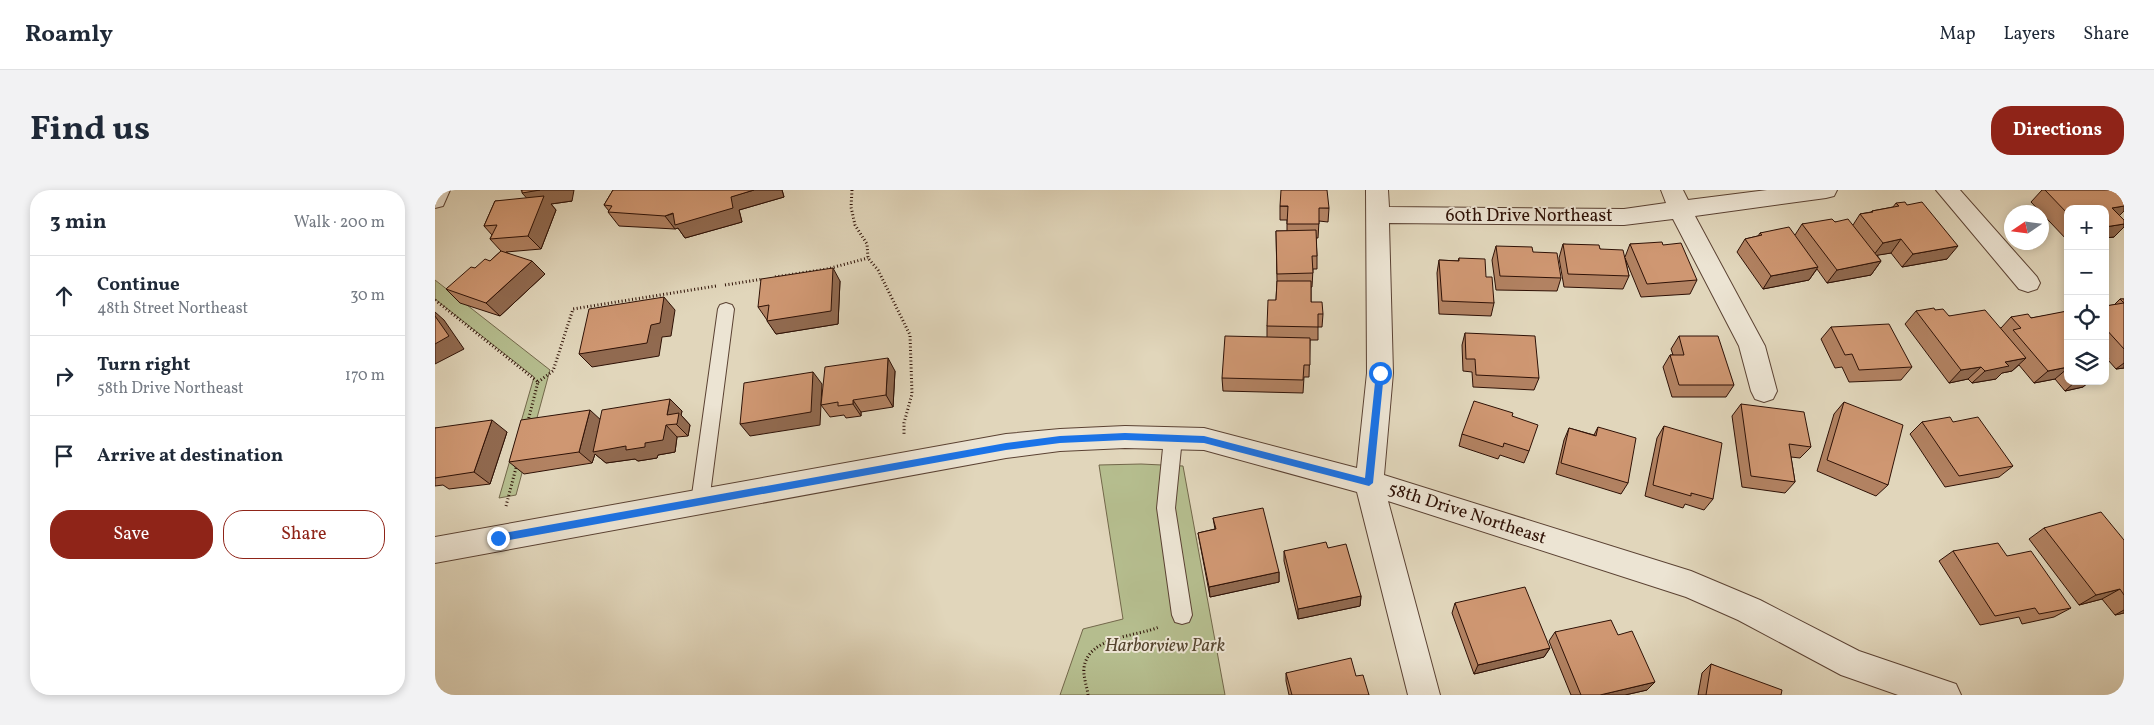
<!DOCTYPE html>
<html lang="en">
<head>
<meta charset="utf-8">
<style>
	:root { --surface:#fff; --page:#f2f2f3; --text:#1f2937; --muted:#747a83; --line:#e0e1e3; --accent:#8f2418 }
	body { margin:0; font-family:Vollkorn,serif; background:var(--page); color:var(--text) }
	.controls { position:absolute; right:15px; top:15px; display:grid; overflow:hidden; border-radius:10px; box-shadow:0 2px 8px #0003 }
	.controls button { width:45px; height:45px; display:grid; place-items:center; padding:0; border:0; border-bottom:1px solid var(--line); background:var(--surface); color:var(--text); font:25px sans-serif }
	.compass { position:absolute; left:1569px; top:15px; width:45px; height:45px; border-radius:50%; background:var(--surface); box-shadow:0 2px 8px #0003; rotate:257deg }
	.stop { position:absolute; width:15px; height:15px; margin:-11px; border:4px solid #1a73e8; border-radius:50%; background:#fff }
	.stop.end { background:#1a73e8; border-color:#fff; box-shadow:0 1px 5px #0008 }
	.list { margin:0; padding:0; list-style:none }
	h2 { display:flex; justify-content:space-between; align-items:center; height:65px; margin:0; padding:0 20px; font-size:21px }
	h2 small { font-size:16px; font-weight:400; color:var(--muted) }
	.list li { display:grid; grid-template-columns:32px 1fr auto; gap:15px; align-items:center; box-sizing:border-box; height:80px; padding:0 20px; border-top:1px solid var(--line) }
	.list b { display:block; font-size:19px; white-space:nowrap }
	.list p { margin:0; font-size:16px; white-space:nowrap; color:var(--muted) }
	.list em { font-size:16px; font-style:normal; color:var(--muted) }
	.actions { display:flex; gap:10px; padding:15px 20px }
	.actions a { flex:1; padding:11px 0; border:1px solid var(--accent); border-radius:20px; text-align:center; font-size:18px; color:var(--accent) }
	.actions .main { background:var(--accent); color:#fff }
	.icon { flex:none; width:28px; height:28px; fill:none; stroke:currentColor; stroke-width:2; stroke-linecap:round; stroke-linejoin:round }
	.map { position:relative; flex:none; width:1689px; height:505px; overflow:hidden; border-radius:20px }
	header { display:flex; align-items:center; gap:30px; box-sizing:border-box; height:70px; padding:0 25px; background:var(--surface); border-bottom:1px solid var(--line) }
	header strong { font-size:24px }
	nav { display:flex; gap:28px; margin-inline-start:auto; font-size:18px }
	.intro { display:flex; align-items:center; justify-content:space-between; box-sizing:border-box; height:120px; padding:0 30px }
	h1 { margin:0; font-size:35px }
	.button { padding:12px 22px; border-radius:20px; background:var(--accent); color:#fff; font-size:18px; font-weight:700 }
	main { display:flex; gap:30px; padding:0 30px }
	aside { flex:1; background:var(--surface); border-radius:20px; box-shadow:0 2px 8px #0003 }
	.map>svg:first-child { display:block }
</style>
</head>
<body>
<header>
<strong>Roamly</strong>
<nav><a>Map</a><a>Layers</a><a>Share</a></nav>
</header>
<div class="intro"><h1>Find us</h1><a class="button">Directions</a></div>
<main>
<aside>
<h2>3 min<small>Walk · 200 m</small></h2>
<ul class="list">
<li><svg class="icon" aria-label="ahead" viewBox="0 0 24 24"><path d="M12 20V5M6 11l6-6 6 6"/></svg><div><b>Continue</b><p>48th Street Northeast</p></div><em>30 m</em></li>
<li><svg class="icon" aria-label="right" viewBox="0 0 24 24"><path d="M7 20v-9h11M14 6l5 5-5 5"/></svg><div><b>Turn right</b><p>58th Drive Northeast</p></div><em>170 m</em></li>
<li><svg class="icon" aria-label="arrive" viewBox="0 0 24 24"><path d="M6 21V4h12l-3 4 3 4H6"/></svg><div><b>Arrive at destination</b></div></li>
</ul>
<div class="actions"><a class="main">Save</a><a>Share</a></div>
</aside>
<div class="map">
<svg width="1689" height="505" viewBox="0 0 1689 505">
	<rect width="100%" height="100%" fill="#e1d6bb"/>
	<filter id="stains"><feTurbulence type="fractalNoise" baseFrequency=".004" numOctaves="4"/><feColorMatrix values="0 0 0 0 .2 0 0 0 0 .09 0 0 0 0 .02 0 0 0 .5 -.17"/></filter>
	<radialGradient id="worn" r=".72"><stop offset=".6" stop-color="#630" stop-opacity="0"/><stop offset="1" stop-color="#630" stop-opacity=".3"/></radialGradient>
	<path fill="#b5bd8e" stroke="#72674a" d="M 0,90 L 115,180 L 81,305 L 64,308 L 99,187 L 0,109 Z
		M 706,274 L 748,276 L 790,505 L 625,505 L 648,439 L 688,429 L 664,275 Z"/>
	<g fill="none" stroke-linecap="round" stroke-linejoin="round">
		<g stroke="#5b4233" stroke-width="2">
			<path id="lane" d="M 291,113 L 297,115 L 299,119 L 274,312 L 271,318 L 265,320 L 259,318 L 256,312 L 283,119 L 285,115 Z
				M 738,241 L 744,243 L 747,248 L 740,318 L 757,425 L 754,432 L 747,434 L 740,432 L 737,425 L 722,318 L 729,248 L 732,243 Z"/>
		</g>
		<g stroke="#5b4233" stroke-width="2">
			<path id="street" d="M 0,0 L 15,0 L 8,16 L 0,18 Z
				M 931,0 L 953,0 L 954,17 L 1189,19 L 1231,13 L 1226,0 L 1248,0 L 1253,10 L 1332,0 L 1402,0 L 1399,6 L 1391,8 L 1260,26 L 1330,156 L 1342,201 L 1338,209 L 1329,212 L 1320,209 L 1316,201 L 1304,156 L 1238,29 L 1189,35 L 954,33 L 958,183 L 949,285 L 1256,381 L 1325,410 L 1424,461 L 1521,494 L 1526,505 L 1463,505 L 1406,485 L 1303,430 L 1251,407 L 953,311 L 1005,505 L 973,505 L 922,302 L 769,260 L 690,258 L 625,261 L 571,268 L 0,373 L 0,347 L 571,244 L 625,239 L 690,236 L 769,238 L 922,278 L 932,183 Z
				M 1501,0 L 1525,0 L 1602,87 L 1605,93 L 1602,99 L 1593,102 L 1584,99 Z"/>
		</g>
		<path stroke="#2e1106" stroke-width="3" stroke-dasharray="1 2.5" stroke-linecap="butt" d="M 417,0 L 416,17 L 420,35 L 432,54 L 433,68 L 443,80 L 475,145 L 477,204 L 469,233 L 469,246
			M 340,87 L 392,79 L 433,68
			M 290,95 L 328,89
			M 0,110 L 103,192 L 93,231
			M 103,192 L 118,181 L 138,119 L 281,96
			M 71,316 L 82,274
			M 653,505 C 652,496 648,487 649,478 C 653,446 701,447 724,437"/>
		<use href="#lane" fill="#ece4d3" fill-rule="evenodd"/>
		<use href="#street" fill="#ece4d3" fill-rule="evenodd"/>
	</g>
	<path fill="#b28262" stroke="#2e1106" d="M 178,0 L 347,0 L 349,7 L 304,20 L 307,32 L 250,48 L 243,38 L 240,39 L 184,36 L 173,22 L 174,21 L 169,15 Z
		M 1607,0 L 1689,0 L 1689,7 L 1686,7 L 1689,10 L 1689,21 L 1684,25 L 1689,30 L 1689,37 L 1679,47 L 1670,48 L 1670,19 L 1633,19 L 1633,51 L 1596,12 Z
		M 60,11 L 137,11 L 116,14 L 121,20 L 106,59 L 71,62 L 110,84 L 65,126 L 25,113 L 11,99 L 40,78 L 55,71 L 66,61 L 55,49 L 57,45 L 49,36 Z
		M 1461,13 L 1512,69 L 1467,77 L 1456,63 L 1442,65 L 1446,71 L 1436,85 L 1392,93 L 1382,79 L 1374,90 L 1328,99 L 1302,62 L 1310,49 L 1323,46 L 1325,43 L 1360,45 L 1367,34 L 1400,32 L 1418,35 L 1425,24 L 1436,22 L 1437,21 L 1458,17 Z
		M 845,16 L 894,18 L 893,32 L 884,31 L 883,48 L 881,48 L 882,66 L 882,79 L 878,79 L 877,97 L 876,97 L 876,112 L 888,124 L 887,137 L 883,137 L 883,150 L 875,150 L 874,187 L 869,187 L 868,203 L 788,201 L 787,188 L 832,147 L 832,136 L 841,110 L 842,91 L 841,41 L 852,41 L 852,30 L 845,30 Z
		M 1128,54 L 1165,59 L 1190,67 L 1195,54 L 1228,55 L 1262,90 L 1255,104 L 1206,107 L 1190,68 L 1194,86 L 1188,99 L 1129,97 L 1124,68 Z
		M 1061,56 L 1126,88 L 1122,101 L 1061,100 L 1057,70 Z
		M 1024,68 L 1051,87 L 1059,113 L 1056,126 L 1004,124 L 1002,83 L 1004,70 L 1023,71 Z
		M 405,91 L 403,134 L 341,144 L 332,130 L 323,117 Z
		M 1685,109 L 1689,109 L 1689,178 L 1681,179 L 1673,170 L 1670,172 L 1670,116 L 1679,115 Z
		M 1500,120 L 1514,126 L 1566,138 L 1576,127 L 1596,128 L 1633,122 L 1633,191 L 1655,191 L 1648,197 L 1630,201 L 1620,189 L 1599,193 L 1584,175 L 1577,181 L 1567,183 L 1561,189 L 1537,193 L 1533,189 L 1514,193 L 1470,134 L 1481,121 Z
		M 1396,137 L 1477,177 L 1466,190 L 1414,192 L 1407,177 L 1400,178 L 1386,149 Z
		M 1030,143 L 1104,188 L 1099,200 L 1038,197 L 1037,182 L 1028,181 L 1027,155 Z
		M 1244,146 L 1299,195 L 1291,207 L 1237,207 L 1228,177 L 1235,165 L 1238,165 L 1236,159 Z
		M 460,181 L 458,217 L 426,222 L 426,226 L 411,228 L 409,225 L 395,227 L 386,215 Z
		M 1409,212 L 1453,295 L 1441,306 L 1382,281 L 1399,224 Z
		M 1306,214 L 1376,257 L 1365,268 L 1356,267 L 1360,292 L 1350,303 L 1307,297 L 1297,226 Z
		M 247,221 L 246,225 L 255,235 L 253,246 L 242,247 L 240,262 L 223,265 L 222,268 L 203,271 L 200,269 L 171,273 L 160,264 L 157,273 L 89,284 L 74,272 L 165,229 Z
		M 1077,226 L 1094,261 L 1089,273 L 1065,265 L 1063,269 L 1024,256 L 1027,244 Z
		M 1487,232 L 1518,232 L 1578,276 L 1564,287 L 1510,297 L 1475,244 Z
		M 1229,236 L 1278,309 L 1269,320 L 1250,314 L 1248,318 L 1210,306 L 1222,248 Z
		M 1163,237 L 1193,293 L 1186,304 L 1121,284 L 1129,250 L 1134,238 L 1159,245 Z
		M 0,238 L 72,242 L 55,294 L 14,299 L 8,295 L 0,296 Z
		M 778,328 L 844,382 L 844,392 L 775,407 L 763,343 L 780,339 Z
		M 1609,338 L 1689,350 L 1689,423 L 1680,425 L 1667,409 L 1644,415 L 1594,349 Z
		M 893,358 L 926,406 L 925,416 L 863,429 L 849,371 L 849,361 Z
		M 1518,361 L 1572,366 L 1636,418 L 1619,427 L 1587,434 L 1584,427 L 1545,435 L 1504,371 Z
		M 1020,413 L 1115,458 L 1109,467 L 1039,484 L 1017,423 Z
		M 1120,442 L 1183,445 L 1212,500 L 1190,505 L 1136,505 L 1114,451 Z
		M 1276,474 L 1346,505 L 1263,505 L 1267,483 Z
		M 851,483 L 921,486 L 934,505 L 854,505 L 851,491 Z"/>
	<path fill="#916a50" stroke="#2e1106" d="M 86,0 L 139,0 L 137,11 L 116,14 L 121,20 L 106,59 L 93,46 L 99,16 L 87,3 L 88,3 Z
		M 319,0 L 347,0 L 349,7 L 304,20 L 307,32 L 250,48 L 243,38 L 240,39 L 230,26 Z
		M 1689,16 L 1689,21 L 1681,29 L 1677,18 Z
		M 1689,34 L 1689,37 L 1679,47 L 1670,48 L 1670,37 Z
		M 1466,49 L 1456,63 L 1438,66 L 1448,53 Z
		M 1523,56 L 1512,69 L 1467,77 L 1478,64 Z
		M 97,71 L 110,84 L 65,126 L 51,113 Z
		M 1446,71 L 1436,85 L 1392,93 L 1402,80 Z
		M 1383,77 L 1374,90 L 1328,99 L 1336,86 Z
		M 398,78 L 405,91 L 403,134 L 341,144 L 332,131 Z
		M 229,107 L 240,120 L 236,146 L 227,147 L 224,166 L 157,177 L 144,164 Z
		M 0,122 L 9,130 L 29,159 L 0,174 Z
		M 453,168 L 460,181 L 458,217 L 451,205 Z
		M 1591,168 L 1577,181 L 1567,183 L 1561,189 L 1537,193 L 1550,181 L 1570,172 Z
		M 1689,173 L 1689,178 L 1681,179 Z
		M 1546,177 L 1533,189 L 1514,193 L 1526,180 Z
		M 1633,177 L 1633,178 L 1620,189 L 1599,193 L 1613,181 Z
		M 378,182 L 387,194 L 385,235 L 315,246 L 305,234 Z
		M 1641,191 L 1655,191 L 1648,197 L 1630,201 Z
		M 235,209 L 247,221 L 246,225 L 255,235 L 253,246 L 232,225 Z
		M 418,210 L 426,222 L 426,226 L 418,214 Z
		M 155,220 L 168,232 L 210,253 L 231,235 L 242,247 L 240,262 L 223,265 L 222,268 L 203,271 L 200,269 L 171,273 L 160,264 L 157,273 L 144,262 Z
		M 57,230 L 72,242 L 55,294 L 39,282 Z
		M 844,382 L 844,392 L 775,407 L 774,397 Z
		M 1685,399 L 1667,409 L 1644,415 L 1661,405 Z
		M 926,406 L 925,416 L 863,429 L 863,419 Z
		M 1689,420 L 1689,423 L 1680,425 Z
		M 1115,458 L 1109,467 L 1039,484 L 1043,475 Z
		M 1220,492 L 1212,500 L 1190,505 L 1165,505 Z"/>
	<path fill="#cf9772" stroke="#2e1106" d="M 87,0 L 105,0 L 87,3 Z
		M 178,0 L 319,0 L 296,7 L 298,18 L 240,35 L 238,23 L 230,26 L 173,22 L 177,16 L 169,15 Z
		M 846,0 L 892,0 L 894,18 L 884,18 L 884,34 L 852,34 L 853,16 L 845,16 Z
		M 1610,0 L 1679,0 L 1689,10 L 1689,16 L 1677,18 L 1689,30 L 1689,34 L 1670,37 L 1670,19 L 1633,19 L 1633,24 Z
		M 109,6 L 93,46 L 55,49 L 62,35 L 49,36 L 60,11 Z
		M 1470,12 L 1472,15 L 1487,12 L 1523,56 L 1478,64 L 1466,49 L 1448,53 L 1425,24 L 1438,22 L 1437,21 L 1464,16 L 1461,13 Z
		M 1397,29 L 1400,32 L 1413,29 L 1446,71 L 1402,80 L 1367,34 Z
		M 1354,37 L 1383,77 L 1336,86 L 1310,49 L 1327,45 L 1325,43 Z
		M 881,40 L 882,66 L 877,66 L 878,83 L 842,84 L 841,41 Z
		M 1227,52 L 1228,55 L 1246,53 L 1262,90 L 1212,94 L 1195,54 Z
		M 1128,54 L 1164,55 L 1165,59 L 1188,60 L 1194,86 L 1133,84 Z
		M 1061,56 L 1097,57 L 1098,62 L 1122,63 L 1126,88 L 1065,86 Z
		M 66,61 L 97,71 L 51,113 L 11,99 L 36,77 L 40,78 L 50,69 L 55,71 Z
		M 1024,68 L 1050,69 L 1051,87 L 1057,87 L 1059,113 L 1007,111 L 1004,70 L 1024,71 Z
		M 398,78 L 396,121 L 332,131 L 334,115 L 323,117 L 326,89 Z
		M 842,91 L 876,91 L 876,112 L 887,112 L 888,124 L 883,124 L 883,137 L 832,136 L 833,110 L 841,110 Z
		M 229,107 L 225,133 L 216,135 L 212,153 L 144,164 L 154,119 Z
		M 1685,109 L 1689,109 L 1689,159 L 1670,138 L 1670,116 L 1689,113 Z
		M 1499,118 L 1500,120 L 1508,119 L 1514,126 L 1550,120 L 1591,168 L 1570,172 L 1574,176 L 1550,181 L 1546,177 L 1526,180 L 1481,121 Z
		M 1632,121 L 1633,122 L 1633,177 L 1613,181 L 1578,140 L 1586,138 L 1576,127 L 1593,124 L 1596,128 Z
		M 0,126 L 14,146 L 0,154 Z
		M 1454,134 L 1477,177 L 1424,180 L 1417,164 L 1410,165 L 1396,137 Z
		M 1030,143 L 1100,146 L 1104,188 L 1041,185 L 1040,169 L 1031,169 Z
		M 790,146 L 875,148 L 875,175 L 869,175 L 868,190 L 787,188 Z
		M 1244,146 L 1283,146 L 1299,195 L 1244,195 L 1235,165 L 1249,165 Z
		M 1670,164 L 1674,169 L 1670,170 Z
		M 453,168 L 451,205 L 418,210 L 418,214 L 403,216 L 403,212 L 386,215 L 390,177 Z
		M 378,182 L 376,222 L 305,234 L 309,193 Z
		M 235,209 L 232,225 L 244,223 L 242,234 L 231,235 L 228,250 L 210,253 L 210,257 L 191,260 L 191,256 L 158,262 L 167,220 Z
		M 1039,211 L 1078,223 L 1077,226 L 1103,235 L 1094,261 L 1069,253 L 1068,257 L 1027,244 Z
		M 1409,212 L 1468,235 L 1453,295 L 1392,270 Z
		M 1306,214 L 1369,222 L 1376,257 L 1354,254 L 1360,292 L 1316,286 Z
		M 155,220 L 144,262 L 74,272 L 86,230 Z
		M 1515,227 L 1518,232 L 1543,227 L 1578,276 L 1524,286 L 1487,232 Z
		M 57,230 L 39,282 L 0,288 L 0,238 Z
		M 1229,236 L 1287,253 L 1278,309 L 1256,303 L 1256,306 L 1218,295 Z
		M 1163,237 L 1201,248 L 1193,293 L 1126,273 L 1134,238 L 1161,246 Z
		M 828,318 L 844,382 L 774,397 L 763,343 L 781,339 L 778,328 Z
		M 1666,322 L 1689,350 L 1689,405 L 1685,399 L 1661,405 L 1609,338 Z
		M 891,352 L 893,358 L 911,354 L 926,406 L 863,419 L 849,361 Z
		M 1563,353 L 1572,366 L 1596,361 L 1636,418 L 1604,424 L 1600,418 L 1560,426 L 1518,361 Z
		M 1090,397 L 1115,458 L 1043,475 L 1020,413 Z
		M 1176,430 L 1183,445 L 1197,441 L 1220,492 L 1165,505 L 1146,505 L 1120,442 Z
		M 916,468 L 921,486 L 928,485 L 934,505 L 857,505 L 851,483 Z
		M 1276,474 L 1347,500 L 1346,505 L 1271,505 Z"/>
	<path fill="#1a73e8" d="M 945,180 L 949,183 L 938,293 L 934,296 L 769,253 L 690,250 L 625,253 L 571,260 L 63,352 L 59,348 L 63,344 L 571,253 L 625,246 L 690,243 L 769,246 L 930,288 L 941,183 Z"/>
	<g text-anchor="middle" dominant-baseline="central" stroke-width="4" stroke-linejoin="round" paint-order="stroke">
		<g font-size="18" fill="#2e1106" stroke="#ece4d3">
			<text x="1094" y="26">60th Drive Northeast</text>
			<text transform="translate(1032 324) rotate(18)">58th Drive Northeast</text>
		</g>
		<g font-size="18" font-style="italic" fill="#56452f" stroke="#ece4d3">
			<text x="730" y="456">Harborview Park</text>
		</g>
	</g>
	<rect width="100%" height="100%" filter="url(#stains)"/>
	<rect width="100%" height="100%" fill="url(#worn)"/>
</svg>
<div class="controls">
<button>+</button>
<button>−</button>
<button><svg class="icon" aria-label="locate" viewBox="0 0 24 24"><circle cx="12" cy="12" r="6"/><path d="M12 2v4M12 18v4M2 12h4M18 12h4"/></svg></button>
<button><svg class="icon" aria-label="layers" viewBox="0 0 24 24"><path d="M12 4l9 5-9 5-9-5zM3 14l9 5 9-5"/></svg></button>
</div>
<svg class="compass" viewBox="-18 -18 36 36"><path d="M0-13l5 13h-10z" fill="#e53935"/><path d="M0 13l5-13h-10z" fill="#747a83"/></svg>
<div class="stop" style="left:945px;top:183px"></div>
<div class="stop end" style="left:63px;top:348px"></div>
</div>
</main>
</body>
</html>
